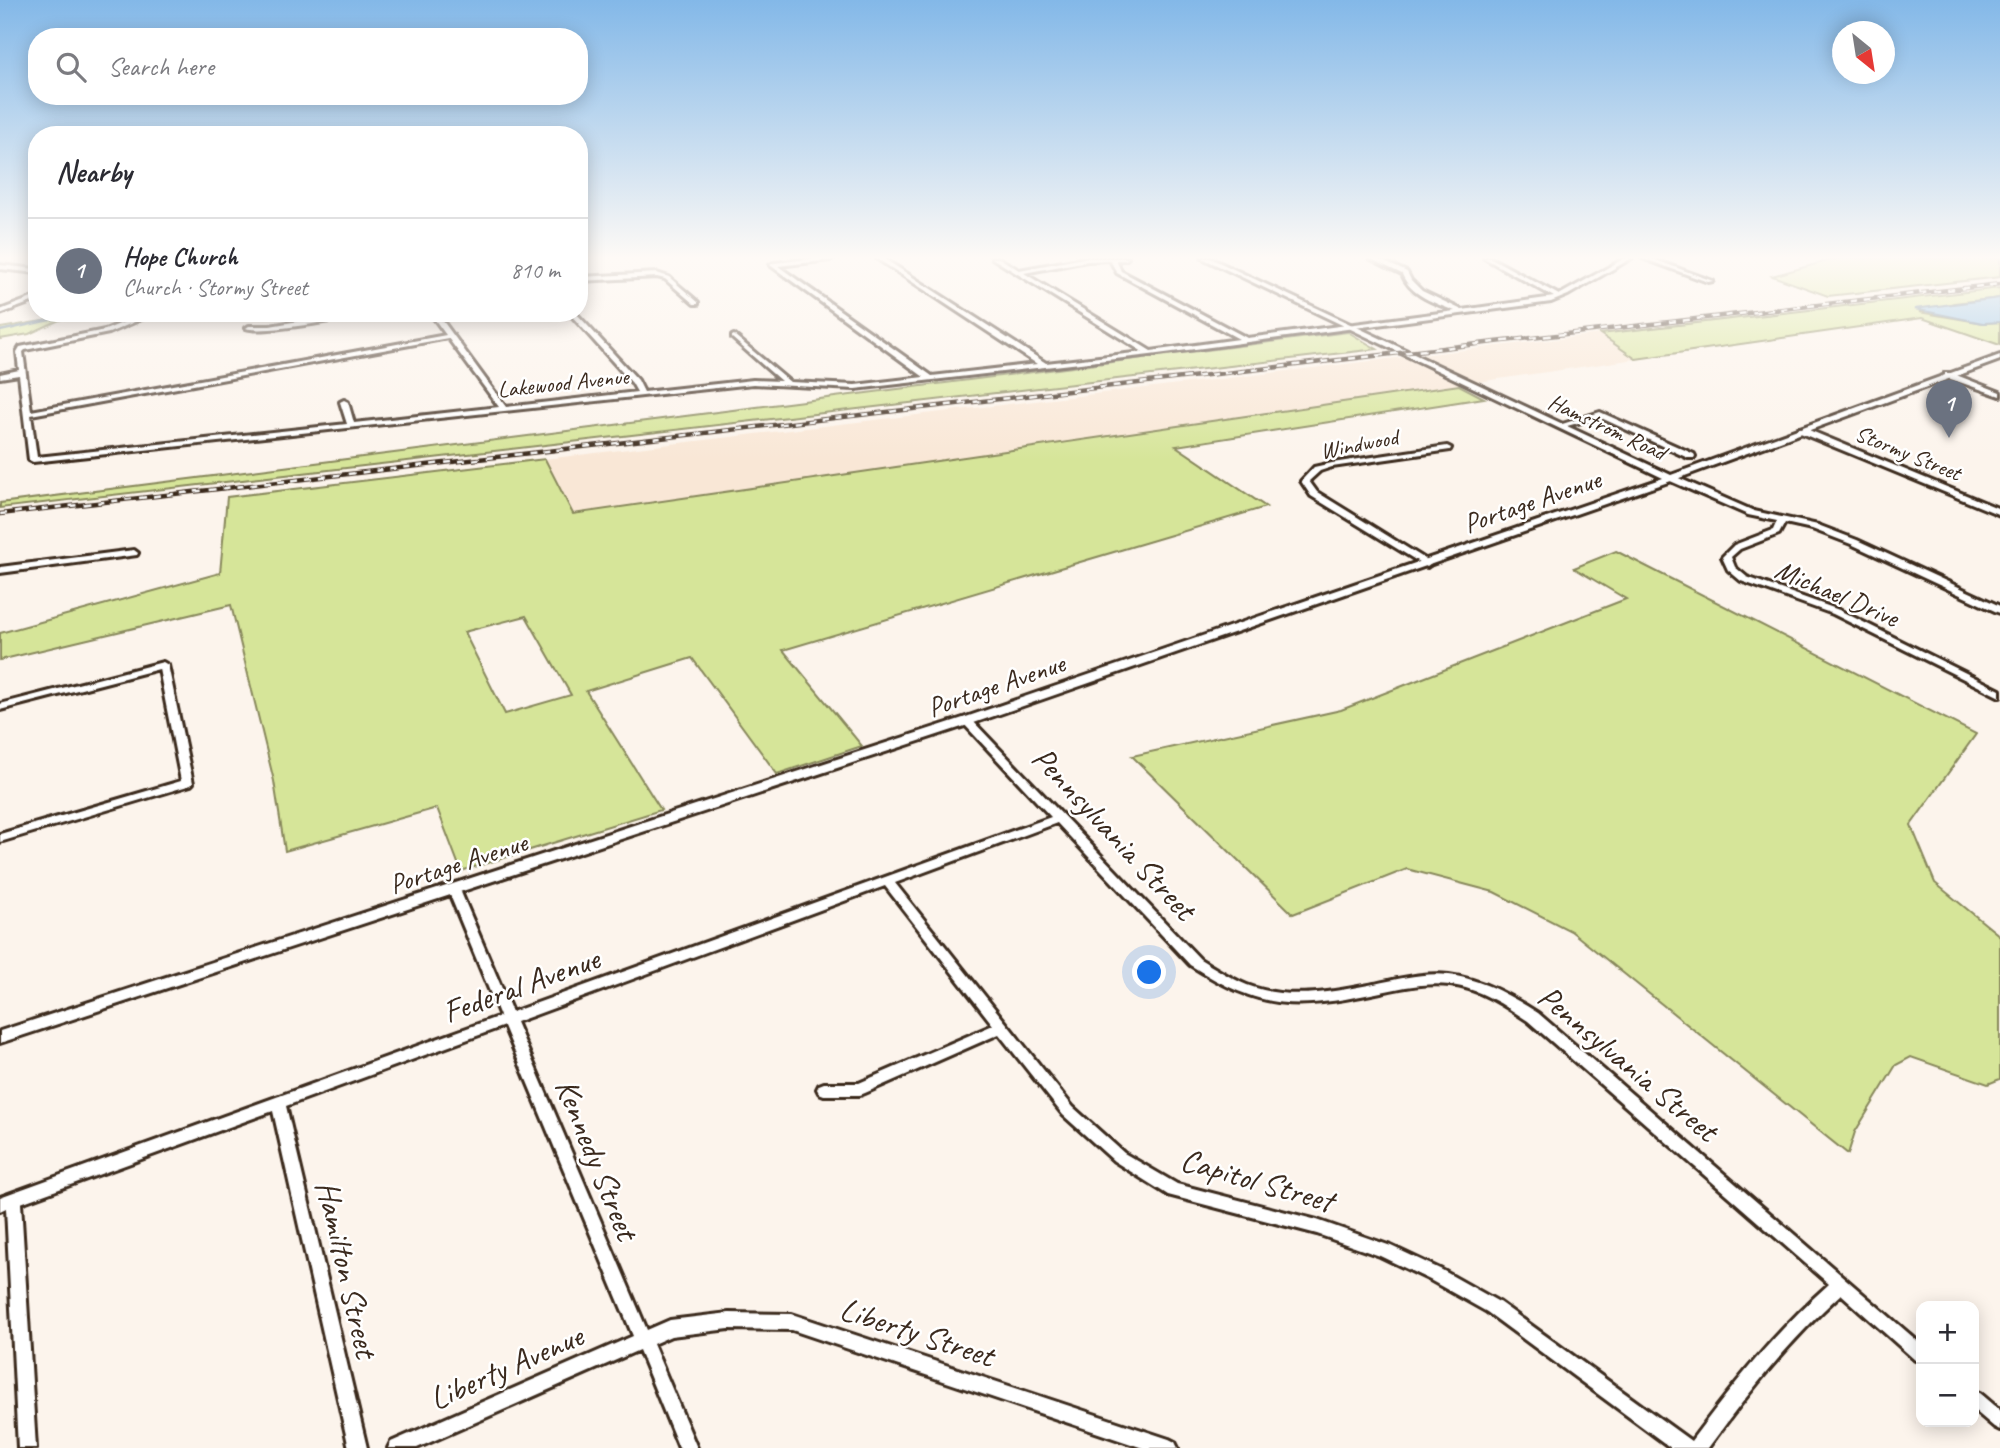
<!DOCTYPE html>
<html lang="en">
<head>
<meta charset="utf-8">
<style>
	:root { --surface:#fff; --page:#f2f2f3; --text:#2b2b33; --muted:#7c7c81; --line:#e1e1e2; --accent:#7c3aed }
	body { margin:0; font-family:Caveat,sans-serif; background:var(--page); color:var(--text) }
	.controls { position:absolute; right:21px; bottom:21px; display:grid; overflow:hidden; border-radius:14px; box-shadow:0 4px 18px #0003 }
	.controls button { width:63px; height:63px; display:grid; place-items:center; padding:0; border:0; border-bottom:2px solid var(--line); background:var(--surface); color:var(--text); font:35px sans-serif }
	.compass { position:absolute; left:1832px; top:21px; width:63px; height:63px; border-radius:50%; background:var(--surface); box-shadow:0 4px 18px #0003; rotate:150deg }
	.you { position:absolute; left:1150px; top:973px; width:24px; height:24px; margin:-18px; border:5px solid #fff; border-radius:50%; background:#1a73e8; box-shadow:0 0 0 10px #1a73e833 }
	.badge { display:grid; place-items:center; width:46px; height:46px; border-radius:50%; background:var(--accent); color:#fff; font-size:23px; font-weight:700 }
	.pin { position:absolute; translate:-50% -58px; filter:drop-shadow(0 2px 4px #0008) }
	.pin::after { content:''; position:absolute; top:37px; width:24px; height:21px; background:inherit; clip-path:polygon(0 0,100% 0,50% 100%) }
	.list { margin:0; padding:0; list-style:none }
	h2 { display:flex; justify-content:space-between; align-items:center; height:91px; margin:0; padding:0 28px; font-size:30px }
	h2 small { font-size:23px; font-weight:400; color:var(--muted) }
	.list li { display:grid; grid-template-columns:46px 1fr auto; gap:21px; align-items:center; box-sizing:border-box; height:105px; padding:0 28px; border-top:2px solid var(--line) }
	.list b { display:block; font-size:26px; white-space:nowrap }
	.list p { margin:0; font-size:23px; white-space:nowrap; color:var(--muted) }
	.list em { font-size:23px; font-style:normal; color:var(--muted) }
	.icon { flex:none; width:38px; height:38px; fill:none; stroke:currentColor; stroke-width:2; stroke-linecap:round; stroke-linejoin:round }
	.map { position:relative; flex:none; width:2000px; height:1448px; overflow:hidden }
	.search { position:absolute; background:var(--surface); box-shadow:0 4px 18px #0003; left:28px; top:28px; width:560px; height:77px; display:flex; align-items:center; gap:18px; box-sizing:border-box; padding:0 24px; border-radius:28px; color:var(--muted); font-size:26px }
	.panel { position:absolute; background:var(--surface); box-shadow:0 4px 18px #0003; left:28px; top:126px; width:560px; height:196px; border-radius:28px }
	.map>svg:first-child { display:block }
</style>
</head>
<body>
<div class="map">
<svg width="2000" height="1448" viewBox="0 0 2000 1448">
	<rect width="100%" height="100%" fill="#fcf4ec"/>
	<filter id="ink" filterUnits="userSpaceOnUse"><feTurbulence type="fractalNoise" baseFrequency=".0143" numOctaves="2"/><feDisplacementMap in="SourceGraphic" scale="14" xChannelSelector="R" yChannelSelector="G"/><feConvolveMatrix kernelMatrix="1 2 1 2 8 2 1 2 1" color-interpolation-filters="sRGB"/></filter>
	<g filter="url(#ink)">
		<path fill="#f9e7d6" d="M 1600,334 L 1636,359 L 572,514 L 545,459 Z"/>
		<path fill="#d6e599" stroke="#88885c" stroke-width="2" fill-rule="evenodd" d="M 1838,258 L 2000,258 L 2000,277 L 1828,296 L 1772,276 Z
			M 2000,288 L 2000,298 L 1954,303 L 1919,312 L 1983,323 L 2000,322 L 2000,345 L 1922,318 L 1636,359 L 1600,334 Z
			M 66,317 L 29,334 L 0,339 L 0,328 Z
			M 1348,332 L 1377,349 L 0,508 L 0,503 Z
			M 1459,385 L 1484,398 L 1176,446 L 1266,507 L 783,650 L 862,746 L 777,774 L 692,658 L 586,691 L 661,810 L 461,871 L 437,808 L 285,851 L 274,781 L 231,605 L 0,660 L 0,633 L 220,573 L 227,497 L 545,459 L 573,514 ZM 526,616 L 571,695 L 505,714 L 464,632 Z
			M 1616,551 L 1976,734 L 1911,825 L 1935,883 L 2000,936 L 2000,1079 L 1988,1084 L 1911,1057 L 1896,1065 L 1855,1132 L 1848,1154 L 1571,931 L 1494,892 L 1407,869 L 1293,914 L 1132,756 L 1341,710 L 1626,599 L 1574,568 Z"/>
		<path fill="#8bbfe8" stroke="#6b8397" stroke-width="2" d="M 2000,298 L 2000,322 L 1983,323 L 1914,309 Z"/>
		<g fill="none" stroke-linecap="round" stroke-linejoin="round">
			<path stroke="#6b8397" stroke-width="2.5" d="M 0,331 L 81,313"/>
			<g stroke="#3b2a1e" stroke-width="6">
				<path id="minor" d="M 817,258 L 833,258 L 830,260 L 778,266 L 932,376 L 1037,364 L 876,258 L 883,258 L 1046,363 L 1143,352 L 992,258 L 999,258 L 1019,270 L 1084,258 L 1128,258 L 1125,260 L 1116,260 L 1121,271 L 1247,338 L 1455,311 C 1435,303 1411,296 1402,274 L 1369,258 L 1376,258 L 1407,272 L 1411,280 L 1422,291 L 1462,310 L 1554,297 L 1484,258 L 1491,258 L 1559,295 L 1625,258 L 1632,258 L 1568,295 L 1551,302 L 1150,355 L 855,389 L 753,384 L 33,462 L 29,460 L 19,375 L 0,378 L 0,374 L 19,370 L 17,352 L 20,347 L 105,330 L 146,313 L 155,313 L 109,333 L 25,350 L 23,352 L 31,411 L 446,335 L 430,313 L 437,313 L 506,407 L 637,392 L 632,383 L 569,313 L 576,313 L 638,380 L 644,392 L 753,380 L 781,381 L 732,338 L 732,336 L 734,335 L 790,382 L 855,385 L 924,377 L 770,265 L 773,263 ZM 1110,260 L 1117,273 L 1239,339 L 1151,351 L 1024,273 L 1087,261 ZM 448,338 L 499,407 L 354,423 L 348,402 L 344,400 L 340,402 L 347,424 L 37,457 L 31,415 Z
					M 1642,258 L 1650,258 L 1713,281 L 1708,282 Z
					M 0,265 L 37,269 L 37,273 L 0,269 Z
					M 657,273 L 669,277 L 698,302 L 698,304 L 694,304 L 665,279 L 657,277 L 579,281 L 579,277 Z
					M 37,296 L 37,300 L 0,314 L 0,310 Z
					M 345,313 L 361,313 C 345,320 260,334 246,328 L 249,326 L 270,326 Z
					M 1945,373 L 1951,373 L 2000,392 L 2000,396 L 1945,377 Z
					M 1600,412 L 1694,454 L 1695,456 L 1694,458 L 1688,458 L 1599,417 L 1560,428 L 1556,426 Z
					M 1798,428 L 1804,428 L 2000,509 L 2000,515 L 1798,432 Z
					M 1447,446 L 1451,448 L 1450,450 L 1332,467 L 1320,471 L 1309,481 L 1317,492 L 1430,562 L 1431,564 L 1427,567 L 1311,496 L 1301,481 L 1314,467 L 1332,463 Z
					M 1668,476 L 1674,476 L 1754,511 L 1818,525 L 1857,540 L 2000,606 L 2000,613 L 1997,612 L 1851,544 L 1812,529 L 1785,523 L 1779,534 L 1740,549 L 1731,557 L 1735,567 L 1747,577 L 1839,610 L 2000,690 L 2000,697 L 1833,614 L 1741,581 L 1728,570 L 1722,557 L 1734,545 L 1773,530 L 1777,521 L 1748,515 L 1668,480 Z
					M 134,550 L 138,553 L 137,555 L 0,573 L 0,567 Z
					M 163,662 L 168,665 L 193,783 L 191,785 L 0,842 L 0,834 L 181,781 L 159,669 L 0,710 L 0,704 Z
					M 967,718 L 971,719 L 1200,959 C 1215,968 1230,978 1247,985 C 1288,1001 1332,992 1374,984 C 1399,979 1424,972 1449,975 C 1482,979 1511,996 1538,1013 L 1921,1344 L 1921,1362 L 1915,1360 L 1841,1294 C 1790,1340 1748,1393 1708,1448 L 1671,1448 L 1487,1312 L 1430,1280 L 1380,1256 L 1317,1234 L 1168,1195 L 1114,1161 L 1063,1115 L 999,1034 L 865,1093 L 860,1095 L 824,1095 L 819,1093 L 817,1089 L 819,1085 L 824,1083 L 859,1083 L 993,1025 L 885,886 L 516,1022 L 647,1330 L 670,1320 L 729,1313 L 792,1314 L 1169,1439 L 1175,1442 L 1178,1448 L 1143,1448 L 792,1330 L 729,1329 L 671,1336 L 653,1344 L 697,1448 L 679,1448 L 639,1350 L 417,1448 L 388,1448 L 391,1442 L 633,1336 L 504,1026 L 286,1106 L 367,1448 L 349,1448 L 273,1111 L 21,1203 L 36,1448 L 18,1448 L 6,1208 L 0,1211 L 0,1197 L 500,1016 L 448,890 L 450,887 L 458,887 L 460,890 L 512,1012 L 1051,817 L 963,723 L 962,721 L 963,719 ZM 1057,823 L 1190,965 C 1261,1010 1295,1010 1376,993 C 1400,988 1425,982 1450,985 C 1479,988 1504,1005 1528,1021 L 1829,1284 C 1776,1331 1733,1385 1691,1441 L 1499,1302 L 1442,1270 L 1391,1246 L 1317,1220 L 1177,1184 L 1124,1153 L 1073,1107 L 895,883 Z
					M 1974,1391 L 1980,1393 L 2000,1410 L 2000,1430 L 1994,1427 L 1974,1410 Z"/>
			</g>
			<g stroke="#3b2a1e" stroke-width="6">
				<path id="tertiary" d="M 1202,258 L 1210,258 L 1671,475 L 2000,355 L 2000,360 L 1674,480 L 971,724 L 0,1043 L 0,1031 L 963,718 L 1663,478 Z"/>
			</g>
			<use href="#minor" fill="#fff" fill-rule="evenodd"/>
			<use href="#tertiary" fill="#fff" fill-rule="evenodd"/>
			<g stroke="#3b2a1e" stroke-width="4.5">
				<path id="rail" d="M 0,514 L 2000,284"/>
			</g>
			<use href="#rail" stroke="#fff" stroke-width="2.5" stroke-dasharray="7" stroke-linecap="butt"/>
		</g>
	</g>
	<linearGradient id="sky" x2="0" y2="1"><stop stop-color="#83b8e8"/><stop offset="0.56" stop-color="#fefaf6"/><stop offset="1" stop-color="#fefaf6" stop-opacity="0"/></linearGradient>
	<rect width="2000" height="460" fill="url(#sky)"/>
	<g text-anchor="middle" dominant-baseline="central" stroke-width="5" stroke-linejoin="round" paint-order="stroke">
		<g font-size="23" fill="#3b2a1e" stroke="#fff">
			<text transform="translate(563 383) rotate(-6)">Lakewood Avenue</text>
			<text transform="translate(1607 427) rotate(25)">Hamstrom Road</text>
			<text transform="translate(1359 444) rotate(-11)">Windwood</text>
			<text transform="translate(1908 453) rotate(22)">Stormy Street</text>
		</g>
		<g font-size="28" fill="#3b2a1e" stroke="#fff">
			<text transform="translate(1532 501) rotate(-19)">Portage Avenue</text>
			<text transform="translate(1837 593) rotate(23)">Michael Drive</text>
			<text transform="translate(996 685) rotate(-19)">Portage Avenue</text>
			<text transform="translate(458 863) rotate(-18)">Portage Avenue</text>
		</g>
		<g font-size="33" fill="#3b2a1e" stroke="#fff">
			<text transform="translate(1114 833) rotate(47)">Pennsylvania Street</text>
			<text transform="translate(521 985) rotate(-20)">Federal Avenue</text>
			<text transform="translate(1628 1063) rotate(40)">Pennsylvania Street</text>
			<text transform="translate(597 1159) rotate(68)">Kennedy Street</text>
			<text transform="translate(1257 1180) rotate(16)">Capitol Street</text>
			<text transform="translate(347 1269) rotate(77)">Hamilton Street</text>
			<text transform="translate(917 1332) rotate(18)">Liberty Street</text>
			<text transform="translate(506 1367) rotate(-24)">Liberty Avenue</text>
		</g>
	</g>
</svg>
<div class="controls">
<button>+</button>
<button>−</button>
</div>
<svg class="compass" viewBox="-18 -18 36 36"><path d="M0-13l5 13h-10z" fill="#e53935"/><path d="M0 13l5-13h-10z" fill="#7c7c81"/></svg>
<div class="you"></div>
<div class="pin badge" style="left:1949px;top:438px;background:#6b7280">1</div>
<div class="search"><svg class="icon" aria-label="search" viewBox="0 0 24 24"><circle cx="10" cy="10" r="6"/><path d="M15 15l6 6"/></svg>Search here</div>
<section class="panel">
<h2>Nearby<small></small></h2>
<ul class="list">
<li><span class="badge" style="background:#6b7280">1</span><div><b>Hope Church</b><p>Church · Stormy Street</p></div><em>810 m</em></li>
</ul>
</section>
</div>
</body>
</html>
